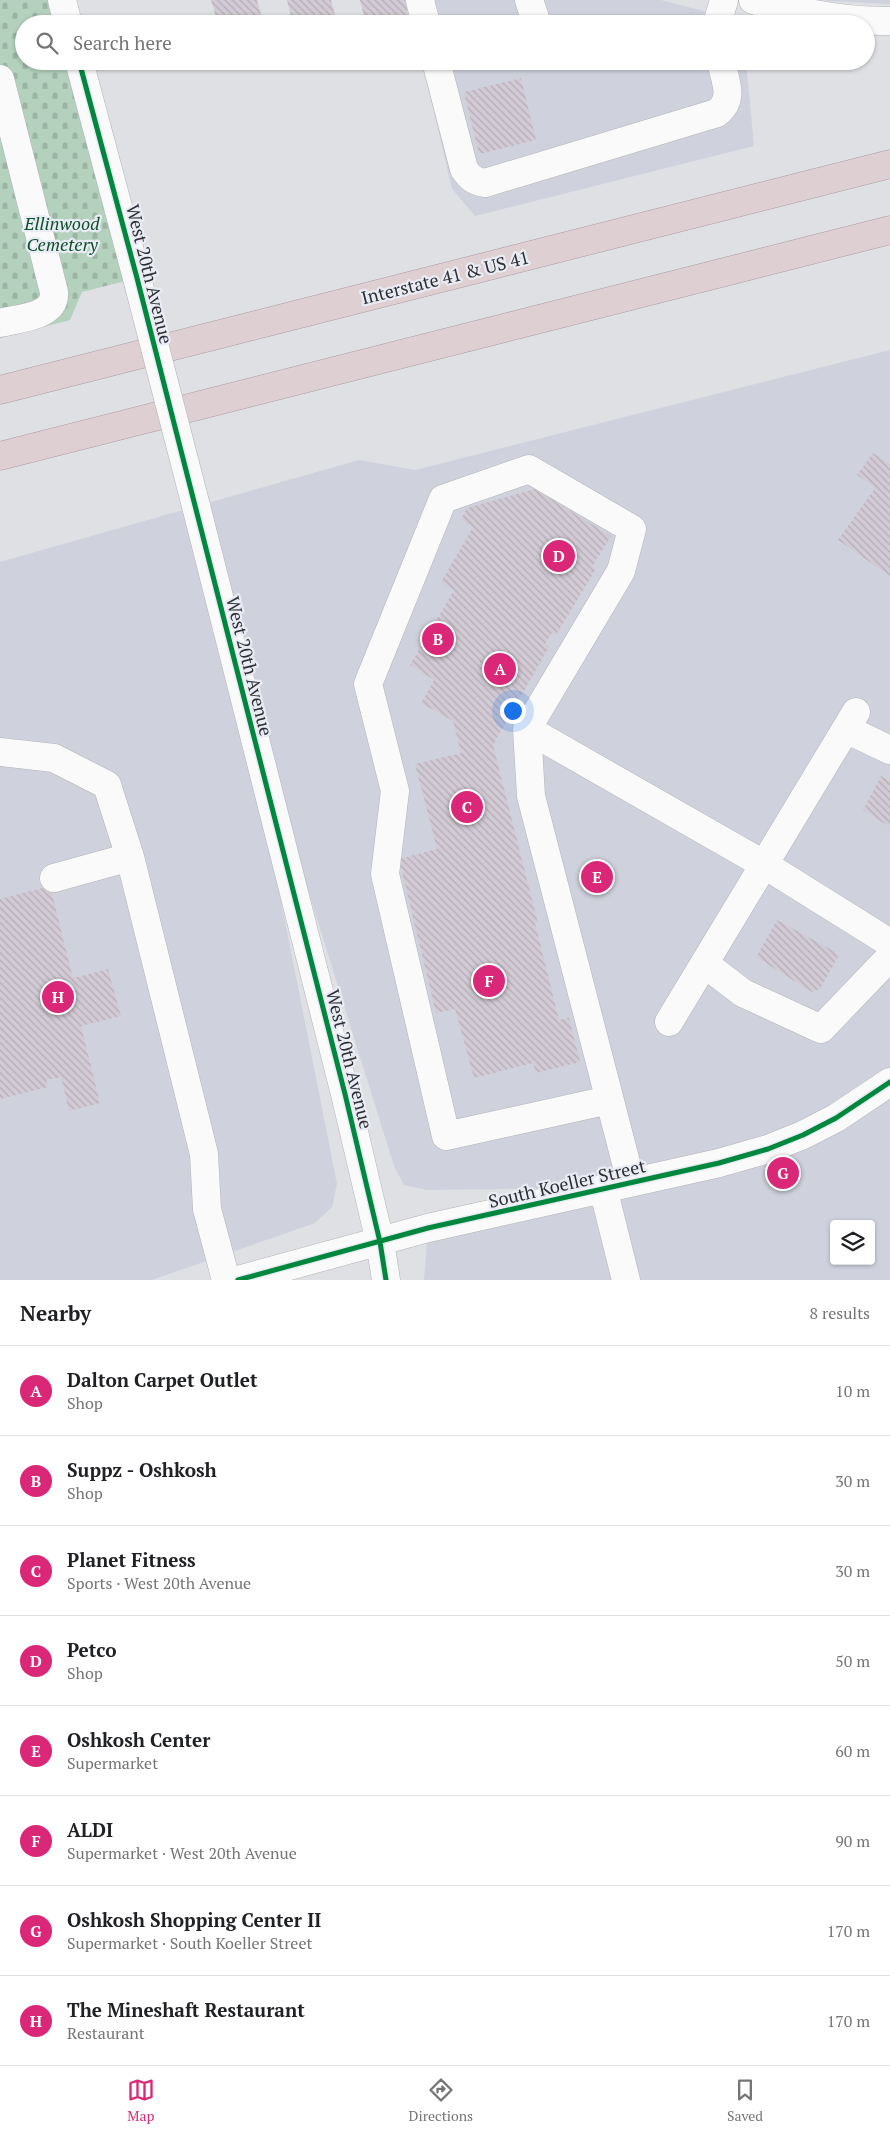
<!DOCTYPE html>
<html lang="en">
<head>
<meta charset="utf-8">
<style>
	:root { --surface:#fff; --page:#f2f2f2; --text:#202124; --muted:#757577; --line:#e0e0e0; --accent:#db2777 }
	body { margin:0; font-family:"PT Serif",serif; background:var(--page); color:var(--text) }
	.controls { position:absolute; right:15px; bottom:15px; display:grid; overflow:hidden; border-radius:5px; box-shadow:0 1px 4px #0004 }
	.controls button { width:45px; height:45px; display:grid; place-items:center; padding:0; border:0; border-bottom:1px solid var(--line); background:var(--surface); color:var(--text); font:25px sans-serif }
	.you { position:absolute; left:512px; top:710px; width:18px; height:18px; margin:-12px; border:4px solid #fff; border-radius:50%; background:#1a73e8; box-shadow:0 0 0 8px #1a73e833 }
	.badge { display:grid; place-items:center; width:32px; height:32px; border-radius:50%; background:var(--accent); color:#fff; font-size:16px; font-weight:700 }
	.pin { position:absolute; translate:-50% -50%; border:2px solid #fff; box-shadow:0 1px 5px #0006 }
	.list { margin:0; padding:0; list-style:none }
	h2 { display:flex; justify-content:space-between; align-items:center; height:65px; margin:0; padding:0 20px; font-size:21px }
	h2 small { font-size:16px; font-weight:400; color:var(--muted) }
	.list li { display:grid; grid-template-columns:32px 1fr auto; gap:15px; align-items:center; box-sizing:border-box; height:90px; padding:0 20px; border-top:1px solid var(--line) }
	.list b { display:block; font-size:19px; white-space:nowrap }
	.list p { margin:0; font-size:16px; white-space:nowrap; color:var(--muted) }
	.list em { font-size:16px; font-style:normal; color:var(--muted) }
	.icon { flex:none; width:28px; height:28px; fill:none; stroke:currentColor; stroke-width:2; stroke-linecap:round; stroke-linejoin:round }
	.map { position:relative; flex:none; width:890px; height:1280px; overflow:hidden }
	.search { position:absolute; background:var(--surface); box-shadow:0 1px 4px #0004; left:15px; right:15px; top:15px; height:55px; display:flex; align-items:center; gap:12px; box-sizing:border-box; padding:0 18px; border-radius:28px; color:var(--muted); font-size:19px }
	.sheet { height:785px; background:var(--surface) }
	nav { display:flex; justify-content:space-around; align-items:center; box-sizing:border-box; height:70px; border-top:1px solid var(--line); background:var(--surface); font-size:14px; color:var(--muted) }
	nav a { display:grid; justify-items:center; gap:2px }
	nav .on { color:var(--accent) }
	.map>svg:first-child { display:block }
</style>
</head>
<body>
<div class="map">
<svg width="890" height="1280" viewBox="0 0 890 1280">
	<defs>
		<pattern id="cemetery-stones" width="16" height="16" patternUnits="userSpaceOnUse" patternTransform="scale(1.25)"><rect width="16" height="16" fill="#b4d1bd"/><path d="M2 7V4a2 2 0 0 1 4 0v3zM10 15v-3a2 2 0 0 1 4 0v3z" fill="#9bb4a3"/></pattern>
		<pattern id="building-back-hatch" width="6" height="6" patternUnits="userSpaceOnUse" patternTransform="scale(1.25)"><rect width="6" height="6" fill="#d2cad4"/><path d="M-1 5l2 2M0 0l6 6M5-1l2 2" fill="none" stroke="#b5aeb6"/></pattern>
	</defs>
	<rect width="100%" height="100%" fill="#dfe0e4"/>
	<path fill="#cfd2dc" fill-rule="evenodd" d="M 408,0 L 661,0 L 743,21 L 743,24 L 414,24 Z
		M 823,0 L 890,0 L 890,4 L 830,1 Z
		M 422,61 L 746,61 L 754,146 L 475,216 L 452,189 Z
		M 890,350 L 890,1280 L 424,1280 L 428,1228 L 600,1188 L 427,1190 L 404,1185 L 394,1166 L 228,633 L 337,1184 L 332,1207 L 315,1223 L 152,1280 L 0,1280 L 0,562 L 359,460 L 415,470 ZM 834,1224 L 871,1224 L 871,1261 L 834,1261 Z"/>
	<path fill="url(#cemetery-stones)" d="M 0,0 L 62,0 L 68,24 L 24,24 L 24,61 L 79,61 L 137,278 L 82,292 L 70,320 L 0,338 Z"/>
	<path fill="url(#building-back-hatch)" d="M 211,0 L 257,0 L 261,15 L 231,24 L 218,24 Z
		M 287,0 L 331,0 L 336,19 L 316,24 L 293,24 Z
		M 360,0 L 405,0 L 410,24 L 366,24 Z
		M 521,78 L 536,140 L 479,154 L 464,92 Z
		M 873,453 L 890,464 L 890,576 L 838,540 L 875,488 L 857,475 Z
		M 535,489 L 611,536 L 592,567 L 596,569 L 556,635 L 552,633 L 545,644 L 549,647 L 493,745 L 538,923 L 535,923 L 559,1020 L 569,1018 L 580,1062 L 536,1073 L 533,1063 L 474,1078 L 455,1009 L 436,1013 L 399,859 L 437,849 L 415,764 L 461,753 L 453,721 L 421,703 L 434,680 L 410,665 L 454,590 L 441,582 L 473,527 L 461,519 L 467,508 Z
		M 881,776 L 890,782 L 890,827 L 863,810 Z
		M 50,886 L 73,978 L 108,969 L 121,1016 L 81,1026 L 100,1103 L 69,1111 L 61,1077 L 46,1080 L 48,1087 L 0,1099 L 0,899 Z
		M 777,920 L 834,951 L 838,957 L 820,989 L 812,992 L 756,957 Z"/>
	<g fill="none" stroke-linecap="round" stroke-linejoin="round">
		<g stroke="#b3b4b7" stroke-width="29">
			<path id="minor" d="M 62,0 L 68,24
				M 420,0 L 426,24
				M 529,0 L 537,24
				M 753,0 C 797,12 844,22 890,21
				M 717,24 L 724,0
				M 79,61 L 137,278
				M 436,61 L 464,169 C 470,178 474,181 485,183 L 717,113 C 735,99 725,81 721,61
				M 0,79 L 54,292 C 56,317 19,318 0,323
				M 196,506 L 345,1094 L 380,1242 L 386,1280
				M 527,729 L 765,865 L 890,943
				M 846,729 L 890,750
				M 0,752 L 54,758 L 107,785 L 130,857 L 204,1154 L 207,1209 L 226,1280
				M 54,878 L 130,857
				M 705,964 L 743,993 L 821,1029 L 890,957
				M 669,1022 L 856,712
				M 609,1100 L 446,1136 L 385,874 L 395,791 L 368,684 L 443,499 L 529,469 L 632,529 L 621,571 L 527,729 L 531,796 L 631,1182
				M 603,1188 L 626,1280
				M 238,1280 L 428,1228 L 719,1163 L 768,1149 L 803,1135 L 836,1118 L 890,1082"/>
		</g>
		<g stroke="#ab9ba1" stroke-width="29">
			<path id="highway" d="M 0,390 L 890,164
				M 0,456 L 890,230"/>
		</g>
		<use href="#minor" stroke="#fafafb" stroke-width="28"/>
		<use href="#highway" stroke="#decfd3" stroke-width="28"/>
		<g stroke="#b3b4b7" stroke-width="29" stroke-linecap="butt">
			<path id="minor-bridge" d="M 137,278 L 196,506"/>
		</g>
		<use href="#minor-bridge" stroke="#fafafb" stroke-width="28"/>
		<g stroke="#e9ecf5" stroke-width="8">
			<path id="cycleway" d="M 79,61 L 137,278 L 345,1094 L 380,1242 L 386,1280
				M 238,1280 L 428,1228 L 719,1163 L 768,1149 L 803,1135 L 836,1118 L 890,1082"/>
		</g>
		<use href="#cycleway" stroke="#00873e" stroke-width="5"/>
	</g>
	<g text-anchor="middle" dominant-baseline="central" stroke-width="4.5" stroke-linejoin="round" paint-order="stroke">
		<g font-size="18" font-style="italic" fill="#0d5127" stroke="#e9ecf5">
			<text x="62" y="223">Ellinwood<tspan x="62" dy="21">Cemetery</tspan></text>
		</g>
		<g font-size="18" fill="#2e2f32" stroke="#e9ecf5">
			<text transform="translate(150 274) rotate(76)">West 20th Avenue</text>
			<text transform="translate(445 277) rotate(-14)">Interstate 41 &amp; US 41</text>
			<text transform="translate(250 666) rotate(76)">West 20th Avenue</text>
			<text transform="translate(350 1059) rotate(76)">West 20th Avenue</text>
			<text transform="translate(567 1183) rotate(-13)">South Koeller Street</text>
		</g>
	</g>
</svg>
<div class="controls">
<button><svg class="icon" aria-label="layers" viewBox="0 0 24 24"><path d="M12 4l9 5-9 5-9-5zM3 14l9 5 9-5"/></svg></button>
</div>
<div class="you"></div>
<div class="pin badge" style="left:500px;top:669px">A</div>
<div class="pin badge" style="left:438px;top:639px">B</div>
<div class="pin badge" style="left:467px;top:807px">C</div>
<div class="pin badge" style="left:559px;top:556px">D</div>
<div class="pin badge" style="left:597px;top:877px">E</div>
<div class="pin badge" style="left:489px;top:981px">F</div>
<div class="pin badge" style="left:783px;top:1173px">G</div>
<div class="pin badge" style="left:58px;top:997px">H</div>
<div class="search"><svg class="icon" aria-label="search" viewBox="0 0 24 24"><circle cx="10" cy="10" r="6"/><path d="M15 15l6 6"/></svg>Search here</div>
</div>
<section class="sheet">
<h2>Nearby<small>8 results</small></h2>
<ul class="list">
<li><span class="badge">A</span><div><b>Dalton Carpet Outlet</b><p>Shop</p></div><em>10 m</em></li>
<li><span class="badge">B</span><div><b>Suppz - Oshkosh</b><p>Shop</p></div><em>30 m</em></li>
<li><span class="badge">C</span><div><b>Planet Fitness</b><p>Sports · West 20th Avenue</p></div><em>30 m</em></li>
<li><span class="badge">D</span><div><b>Petco</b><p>Shop</p></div><em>50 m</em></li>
<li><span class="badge">E</span><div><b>Oshkosh Center</b><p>Supermarket</p></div><em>60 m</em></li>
<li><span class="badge">F</span><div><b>ALDI</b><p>Supermarket · West 20th Avenue</p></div><em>90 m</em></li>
<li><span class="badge">G</span><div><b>Oshkosh Shopping Center II</b><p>Supermarket · South Koeller Street</p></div><em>170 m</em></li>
<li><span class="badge">H</span><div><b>The Mineshaft Restaurant</b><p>Restaurant</p></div><em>170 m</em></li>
</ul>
</section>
<nav>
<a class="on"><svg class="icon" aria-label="map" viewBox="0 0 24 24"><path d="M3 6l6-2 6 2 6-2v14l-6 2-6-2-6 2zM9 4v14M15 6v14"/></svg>Map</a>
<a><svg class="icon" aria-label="directions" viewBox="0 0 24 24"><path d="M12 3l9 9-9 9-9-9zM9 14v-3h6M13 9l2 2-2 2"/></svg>Directions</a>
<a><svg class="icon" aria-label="saved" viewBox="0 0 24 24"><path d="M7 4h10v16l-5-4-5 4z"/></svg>Saved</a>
</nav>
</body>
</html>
